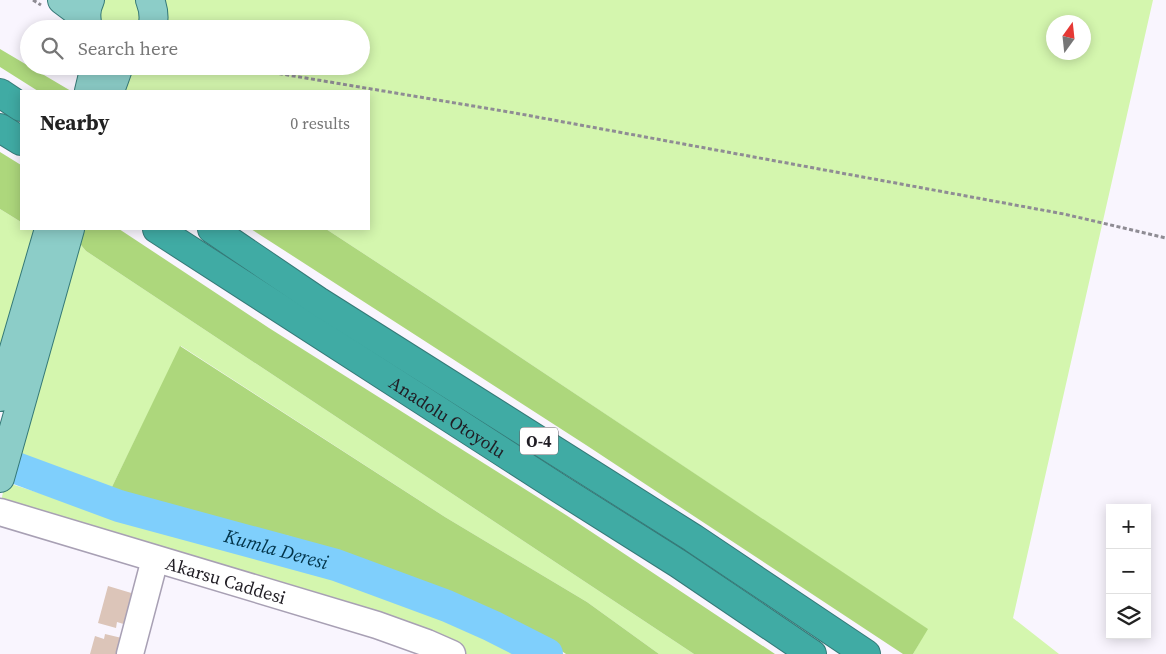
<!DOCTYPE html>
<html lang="en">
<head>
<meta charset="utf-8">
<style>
	:root { --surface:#fff; --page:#f2f2f2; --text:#222; --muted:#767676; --line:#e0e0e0 }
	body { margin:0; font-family:"Source Serif 4",serif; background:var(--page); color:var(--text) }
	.controls { position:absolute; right:15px; bottom:15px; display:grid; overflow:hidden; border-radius:0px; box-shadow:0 2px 12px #0003 }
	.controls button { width:45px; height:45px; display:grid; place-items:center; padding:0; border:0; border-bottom:1px solid var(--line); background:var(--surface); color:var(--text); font:25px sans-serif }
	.compass { position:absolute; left:1046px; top:15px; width:45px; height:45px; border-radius:50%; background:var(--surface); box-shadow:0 2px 12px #0003; rotate:15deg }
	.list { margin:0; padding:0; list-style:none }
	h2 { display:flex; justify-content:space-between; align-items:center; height:65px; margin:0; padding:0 20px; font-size:21px }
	h2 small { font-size:16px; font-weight:400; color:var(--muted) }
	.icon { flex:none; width:28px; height:28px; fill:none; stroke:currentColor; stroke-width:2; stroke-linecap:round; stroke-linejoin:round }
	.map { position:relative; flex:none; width:1166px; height:654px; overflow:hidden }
	.search { position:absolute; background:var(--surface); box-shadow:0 2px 12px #0003; left:20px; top:20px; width:350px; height:55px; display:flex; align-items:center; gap:12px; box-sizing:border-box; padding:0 18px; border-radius:28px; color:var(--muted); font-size:19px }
	.panel { position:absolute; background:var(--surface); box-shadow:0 2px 12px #0003; left:20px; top:90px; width:350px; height:140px; border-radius:0px }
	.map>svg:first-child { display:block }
</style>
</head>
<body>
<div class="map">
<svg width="1166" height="654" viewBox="0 0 1166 654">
	<rect width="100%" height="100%" fill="#f9f5fe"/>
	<path fill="#d4f6ae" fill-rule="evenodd" d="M 100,0 L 141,0 L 144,29 L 97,29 Z
		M 158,0 L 1153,0 L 1013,618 L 1059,654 L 913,654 L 927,629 L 436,301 L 326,229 L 369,229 L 369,91 L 125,91 L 131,66 L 361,66 L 361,29 L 157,29 ZM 1054,22 L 1084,22 L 1084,52 L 1054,52 Z
		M 0,209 L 21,222 L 21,229 L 32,229 L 35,231 L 0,355 Z
		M 76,239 L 86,251 L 694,654 L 659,654 L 587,602 L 445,517 L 181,346 L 111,489 L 16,452 Z
		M 5,482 L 86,508 L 325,572 L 412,602 L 475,628 L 521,654 L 452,654 L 0,507 Z"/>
	<path fill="#add77c" d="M 0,49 L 71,91 L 38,91 L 0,67 Z
		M 0,152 L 21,165 L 21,222 L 0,209 Z
		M 79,229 L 119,229 L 269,328 L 566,515 L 775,654 L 694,654 L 86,251 L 76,239 Z
		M 251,229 L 326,229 L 436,301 L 928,629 L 913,654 L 903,654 L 586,445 Z
		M 180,346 L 445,517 L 587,602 L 659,654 L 566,654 L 554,646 L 489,613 L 391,572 L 289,536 L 190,514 L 111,489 Z"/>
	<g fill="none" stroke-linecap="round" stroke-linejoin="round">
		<path stroke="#7fcffc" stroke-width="32" id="s1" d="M 0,462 L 119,506 L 336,565 L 447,606 L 492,626 L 547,654"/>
	</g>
	<path fill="#dcc5b9" d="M 108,586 L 138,595 L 130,626 L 117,622 L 116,628 L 98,623 Z
		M 105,634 L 126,639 L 122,654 L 90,654 L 95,636 L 104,639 Z"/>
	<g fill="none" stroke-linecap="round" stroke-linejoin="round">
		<g stroke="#a8a0b4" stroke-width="29">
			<g id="minor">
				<path id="s2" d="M 0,512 L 377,625 L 427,643 L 452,654"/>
				<path d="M 130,654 L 155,559"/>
			</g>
		</g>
		<g stroke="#357977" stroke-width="30">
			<path id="major" d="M 62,0 L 86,18
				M 150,0 C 154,10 155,18 152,29
				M 88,29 C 86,18 85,10 90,0
				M 89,91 L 95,66
				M 110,91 L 119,66
				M 0,397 L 49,229
				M 0,478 L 70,229"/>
		</g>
		<g stroke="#357977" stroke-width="30">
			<g id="highway">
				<path d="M 0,93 L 21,107"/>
				<path d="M 0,128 L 21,141"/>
				<path id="s3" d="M 157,229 L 560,489 L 679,564 L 812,654"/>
				<path d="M 212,229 L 318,301 L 693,538 L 866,654"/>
			</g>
		</g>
		<path stroke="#8f8c94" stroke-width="3" stroke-dasharray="4 2.5" stroke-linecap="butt" d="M 33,0 L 41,5
			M 234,66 L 515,113 L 1064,214 L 1166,238"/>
		<use href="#minor" stroke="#fff" stroke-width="26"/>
		<use href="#major" stroke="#8ccdc8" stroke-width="28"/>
		<use href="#highway" stroke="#40aba4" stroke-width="28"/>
	</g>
	<g text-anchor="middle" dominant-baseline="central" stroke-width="5" stroke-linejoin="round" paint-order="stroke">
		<rect fill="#fff" stroke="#636166" stroke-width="1" x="520" y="427.5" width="38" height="27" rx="4"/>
		<g font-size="16" font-weight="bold" fill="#201d24">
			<text x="539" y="441">O-4</text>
		</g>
		<g font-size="18" fill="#201d24" stroke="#fff">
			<text stroke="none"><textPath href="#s3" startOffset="346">Anadolu Otoyolu</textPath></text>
			<text stroke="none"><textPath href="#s2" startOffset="236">Akarsu Caddesi</textPath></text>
		</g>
		<g font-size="19" font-style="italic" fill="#013349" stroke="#fff">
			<text stroke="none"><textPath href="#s1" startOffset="290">Kumla Deresi</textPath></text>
		</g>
	</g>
</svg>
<div class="controls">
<button>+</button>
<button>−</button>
<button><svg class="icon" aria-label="layers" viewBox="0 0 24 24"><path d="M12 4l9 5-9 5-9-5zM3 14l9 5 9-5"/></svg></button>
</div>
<svg class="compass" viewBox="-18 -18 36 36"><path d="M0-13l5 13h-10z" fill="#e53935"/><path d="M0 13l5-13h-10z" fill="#767676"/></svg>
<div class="search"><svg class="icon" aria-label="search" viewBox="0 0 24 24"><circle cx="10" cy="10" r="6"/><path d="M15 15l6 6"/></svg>Search here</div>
<section class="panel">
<h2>Nearby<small>0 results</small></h2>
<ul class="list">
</ul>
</section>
</div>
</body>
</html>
